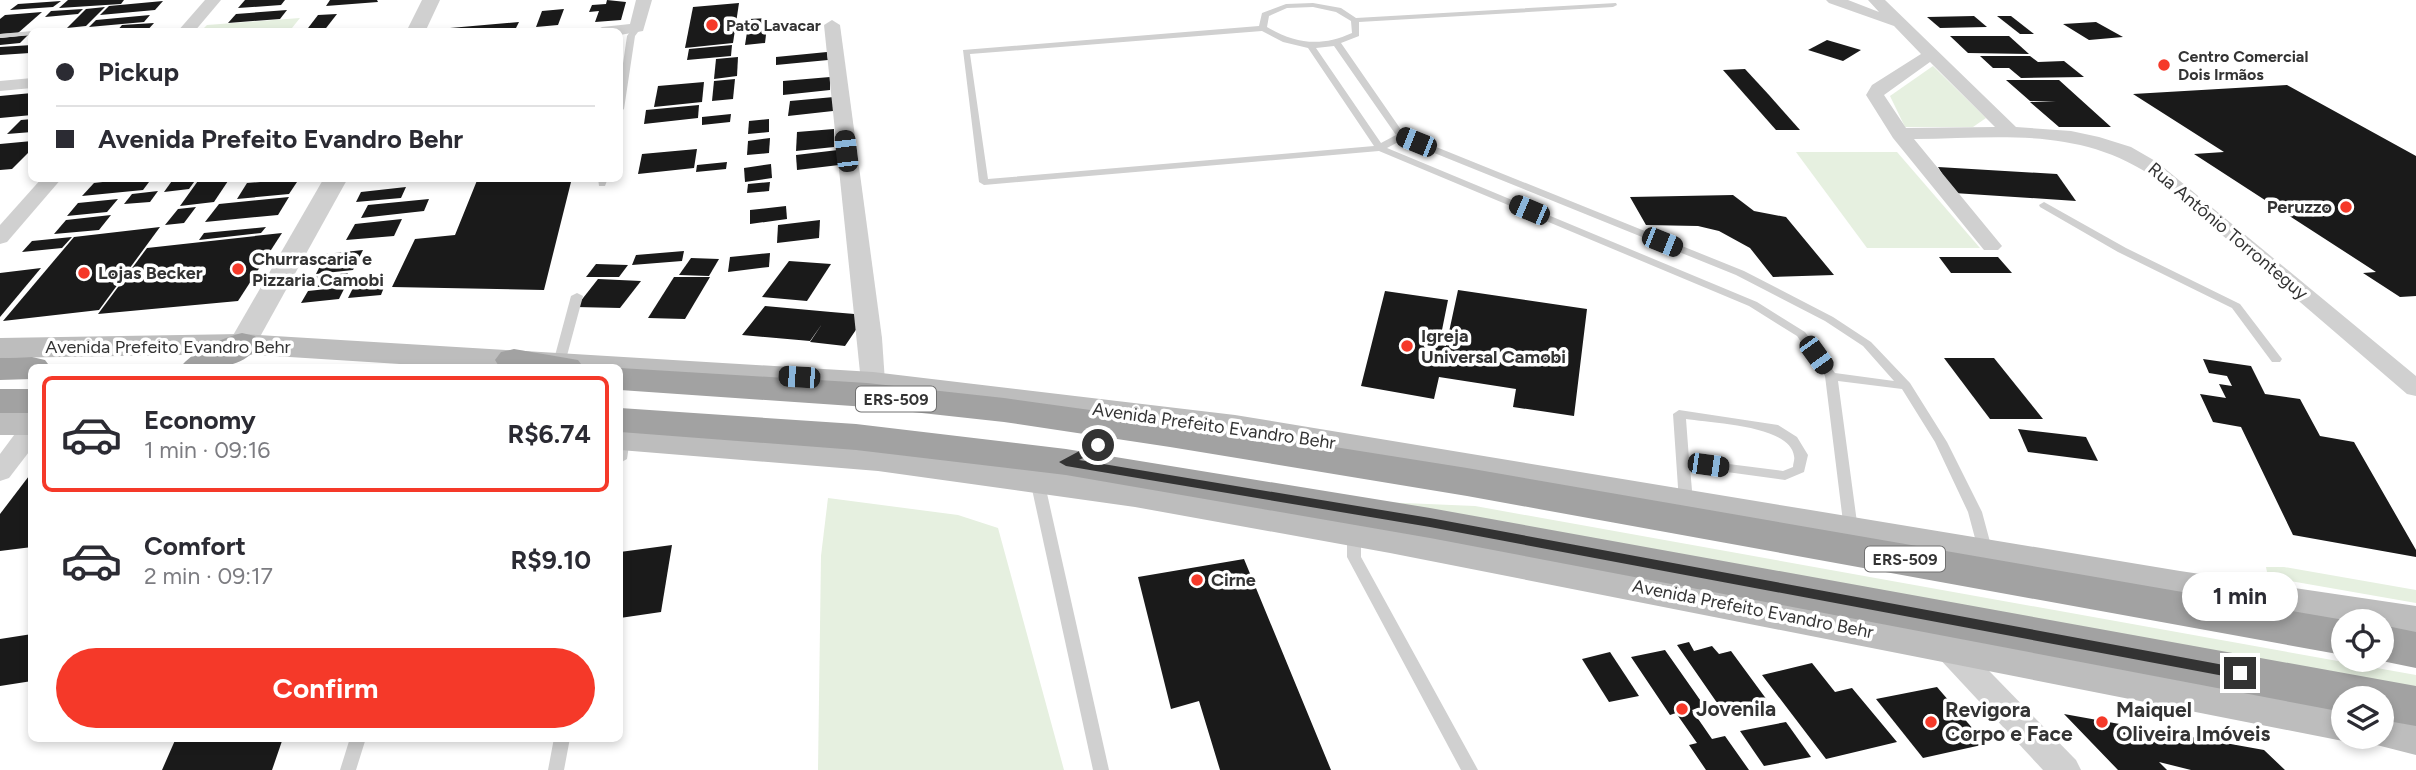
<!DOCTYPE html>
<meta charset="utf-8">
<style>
:root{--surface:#fff;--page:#f7f7f7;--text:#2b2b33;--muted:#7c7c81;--line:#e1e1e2;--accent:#f53929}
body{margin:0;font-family:Figtree,sans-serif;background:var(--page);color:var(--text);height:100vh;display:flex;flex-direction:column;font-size:26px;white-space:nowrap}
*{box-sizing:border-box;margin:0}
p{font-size:23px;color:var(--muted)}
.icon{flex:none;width:38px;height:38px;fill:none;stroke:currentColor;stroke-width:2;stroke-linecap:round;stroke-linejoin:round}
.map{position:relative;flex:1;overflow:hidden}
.details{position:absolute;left:28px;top:364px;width:595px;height:378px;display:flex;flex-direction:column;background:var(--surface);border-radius:10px;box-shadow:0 4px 10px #0003}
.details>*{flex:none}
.guide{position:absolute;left:28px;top:28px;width:595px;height:154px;border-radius:10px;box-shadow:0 4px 10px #0003;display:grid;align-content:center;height:154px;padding:0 28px;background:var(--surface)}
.tools{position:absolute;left:2331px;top:609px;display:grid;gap:14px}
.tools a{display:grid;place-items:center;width:63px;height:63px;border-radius:50%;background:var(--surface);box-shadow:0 4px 10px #0003;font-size:35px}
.end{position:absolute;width:32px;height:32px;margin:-16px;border:9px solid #333;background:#fff;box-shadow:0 0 0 4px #fff}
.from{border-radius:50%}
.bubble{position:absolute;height:49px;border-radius:24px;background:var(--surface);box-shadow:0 4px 10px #0003;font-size:23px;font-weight:700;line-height:49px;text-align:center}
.car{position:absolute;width:21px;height:42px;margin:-21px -10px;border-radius:9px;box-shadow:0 0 5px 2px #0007;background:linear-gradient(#222 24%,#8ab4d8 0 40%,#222 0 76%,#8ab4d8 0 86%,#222 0)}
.guide b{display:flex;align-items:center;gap:24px;height:66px;font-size:26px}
.guide b+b{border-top:2px solid var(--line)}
.guide i{width:18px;height:18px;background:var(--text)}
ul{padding:12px 0 0;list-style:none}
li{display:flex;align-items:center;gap:21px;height:116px;margin:0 14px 10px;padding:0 14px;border:4px solid transparent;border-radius:10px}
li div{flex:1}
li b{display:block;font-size:26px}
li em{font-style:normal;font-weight:700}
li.selected{border-color:var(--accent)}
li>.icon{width:63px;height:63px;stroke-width:1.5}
.button{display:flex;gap:14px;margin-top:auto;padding:14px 28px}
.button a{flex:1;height:80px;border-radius:42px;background:var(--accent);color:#fff;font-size:28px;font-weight:700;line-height:80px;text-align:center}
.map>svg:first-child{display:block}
.green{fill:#e6f0e0}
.building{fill:#1a1a1a}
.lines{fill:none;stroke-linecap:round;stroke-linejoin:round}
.service{fill:#d0d0d0;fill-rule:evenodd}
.minor{fill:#d0d0d0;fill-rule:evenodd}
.tertiary{fill:#d0d0d0;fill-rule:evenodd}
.secondary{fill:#bdbdbd;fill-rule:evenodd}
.trunk{fill:#a2a2a2;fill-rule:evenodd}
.route{fill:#333}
.poi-dot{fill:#f53929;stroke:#fff;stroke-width:2.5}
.labels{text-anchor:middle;stroke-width:7;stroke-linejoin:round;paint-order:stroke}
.far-poi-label{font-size:16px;font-weight:bold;fill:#333;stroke:#fff;text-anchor:start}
.shield{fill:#fff;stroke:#707070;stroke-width:2}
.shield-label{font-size:16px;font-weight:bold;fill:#333}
.poi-label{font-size:18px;font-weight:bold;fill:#333;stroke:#fff;text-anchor:start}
.street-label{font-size:18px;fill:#333;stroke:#fff}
.near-poi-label{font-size:21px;font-weight:bold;fill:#333;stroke:#fff;text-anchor:start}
</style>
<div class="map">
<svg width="2416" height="770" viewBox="0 0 2416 770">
<rect width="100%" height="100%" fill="#fff"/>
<g class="green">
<polygon points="300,18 292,28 201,31 207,25"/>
<polygon points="1933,66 1986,118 1973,127 1905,127 1890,96"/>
<polygon points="1796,152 1897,152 1980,248 1867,248"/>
<polygon points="828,498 958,515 998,528 1064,770 818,770 821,556"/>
<polygon points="1380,502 1475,506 2416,675 2416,692"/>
<polygon points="2266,567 2284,567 2416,590 2416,603 2268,577"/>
</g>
<g class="building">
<polygon points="68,0 124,0 121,4 59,8"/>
<polygon points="245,0 285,0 281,5 238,8"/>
<polygon points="330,0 377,0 378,2 326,6"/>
<polygon points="607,0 626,2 621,20 595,22 599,11 589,12 592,5 606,4"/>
<polygon points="61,1 53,7 10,10 18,4"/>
<polygon points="163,1 155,10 100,15 109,6"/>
<polygon points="739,3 733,43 685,48 693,7"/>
<polygon points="105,7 86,26 67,28 86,9"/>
<polygon points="83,9 78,14 45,17 51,11"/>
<polygon points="564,9 558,25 536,27 542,11"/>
<polygon points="287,10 280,19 228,23 236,14"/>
<polygon points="42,12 18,33 0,34 0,19 5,15"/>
<polygon points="337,14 323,32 305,32 318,15"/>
<polygon points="150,15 144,22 89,27 96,20"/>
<polygon points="1974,16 1987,27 1940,28 1927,17"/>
<polygon points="1997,16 2011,16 2034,34 2020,34"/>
<polygon points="768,18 765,43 745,45 749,19"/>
<polygon points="519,22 514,32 448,32 450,28"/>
<polygon points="2096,22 2123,37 2089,40 2063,24"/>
<polygon points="154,23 146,32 116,32 122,25"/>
<polygon points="28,35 20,43 0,45 0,38"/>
<polygon points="1950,36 2009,36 2029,54 1968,53"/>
<polygon points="1827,40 1861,50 1843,61 1808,50"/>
<polygon points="32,45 30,53 0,55 0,47"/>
<polygon points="732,45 731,56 687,60 689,49"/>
<polygon points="827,52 828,60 776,65 776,57"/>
<polygon points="1980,56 2030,56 2038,62 2064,61 2084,77 2021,78 2009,68 1993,68"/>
<polygon points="738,57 737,76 714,79 716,59"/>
<polygon points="1745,69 1769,95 1800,130 1776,130 1723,70"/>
<polygon points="830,77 830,90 783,95 783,81"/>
<polygon points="735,79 733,99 712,101 714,81"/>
<polygon points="2006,80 2059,80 2111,127 2059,127 2030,102 2056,101 2030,101"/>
<polygon points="704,82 702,102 654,107 658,86"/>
<polygon points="2287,85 2416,156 2416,296 2400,297 2363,273 2376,272 2194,154 2224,152 2133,94"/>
<polygon points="32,93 32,115 0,118 0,96"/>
<polygon points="834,97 833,111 788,116 790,101"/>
<polygon points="699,105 698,118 644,124 646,110"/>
<polygon points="731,114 730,122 702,125 702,117"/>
<polygon points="32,119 32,132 7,134 21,120"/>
<polygon points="769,119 769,132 748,134 749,121"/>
<polygon points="834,129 834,147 796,151 797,132"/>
<polygon points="770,138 769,153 747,155 748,141"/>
<polygon points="32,141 32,149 12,169 0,170 0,144"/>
<polygon points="697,149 694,168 638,174 642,154"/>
<polygon points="838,150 839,165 797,170 796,155"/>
<polygon points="727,162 726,169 696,172 697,165"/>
<polygon points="771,164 772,178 745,182 744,168"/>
<polygon points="1938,167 2057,174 2076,201 1954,193"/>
<polygon points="137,178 152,178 143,190 82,196 94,183"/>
<polygon points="174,178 197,178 189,189 164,192"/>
<polygon points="200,178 230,178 214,202 180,206"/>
<polygon points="478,178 572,178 544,290 392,287 415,239 455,235"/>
<polygon points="299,179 289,194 237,199 247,183"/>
<polygon points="770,182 769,191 747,193 748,184"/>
<polygon points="406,187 401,198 356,202 361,192"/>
<polygon points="158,191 150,202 124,204 132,194"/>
<polygon points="1733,195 1754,211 1786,217 1834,275 1773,277 1750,248 1719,231 1698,226 1646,225 1630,197"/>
<polygon points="289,197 278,215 205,222 219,204"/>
<polygon points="118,199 107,212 67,216 78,203"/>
<polygon points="429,199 424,211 361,218 368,205"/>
<polygon points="786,206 787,219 750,224 750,210"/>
<polygon points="196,207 184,223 165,225 178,209"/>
<polygon points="111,215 99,230 54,234 66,220"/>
<polygon points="402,219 394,236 346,240 355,224"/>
<polygon points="820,220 819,238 777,243 778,225"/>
<polygon points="160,227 99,310 3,321 74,237"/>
<polygon points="266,227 261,233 199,240 204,233"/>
<polygon points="282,233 238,301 98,314 147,248"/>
<polygon points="72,237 62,248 22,252 32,241"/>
<polygon points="363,250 353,270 316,274 326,254"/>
<polygon points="684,251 682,261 632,265 636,255"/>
<polygon points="770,253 769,267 728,272 730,257"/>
<polygon points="1939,257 1998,257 2012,273 1951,273"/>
<polygon points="691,258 719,259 709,276 679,275"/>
<polygon points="789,261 831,264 807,301 762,297"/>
<polygon points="596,264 628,265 619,277 586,277"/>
<polygon points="41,268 0,317 0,273"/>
<polygon points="348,273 343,284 309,288 314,277"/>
<polygon points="674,277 710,277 685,319 648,318"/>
<polygon points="598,279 641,281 620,308 576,307"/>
<polygon points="386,282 381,295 348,298 355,284"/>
<polygon points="345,287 339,299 301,303 308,291"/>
<polygon points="1458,290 1587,309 1574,416 1513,407 1516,389 1439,377 1434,399 1361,386 1385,291 1448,300 1439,345 1446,346"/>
<polygon points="765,306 831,312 866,315 845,346 810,342 822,324 810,341 742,335"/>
<polygon points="1944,358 1994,358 2043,419 1990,419"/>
<polygon points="2203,359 2251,366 2265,394 2300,399 2320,436 2354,442 2416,550 2416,557 2293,535 2241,427 2213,422 2200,394 2226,398 2219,384 2232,386 2227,376 2209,373"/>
<polygon points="2018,429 2086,437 2098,461 2028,452"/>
<polygon points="32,472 32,547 0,551 0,514"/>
<polygon points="672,545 661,612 620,618 620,552"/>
<polygon points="1244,559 1331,770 1220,770 1199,701 1171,709 1138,577"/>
<polygon points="32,634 32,681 0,686 0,639"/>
<polygon points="1689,642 1694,651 1712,646 1719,654 1731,651 1767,700 1722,710 1677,645"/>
<polygon points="1665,650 1705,707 1692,710 1712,739 1725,736 1749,770 1706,770 1689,745 1697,743 1676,713 1670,715 1631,657"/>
<polygon points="1610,652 1639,696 1609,702 1582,659"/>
<polygon points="1812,663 1835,692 1852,688 1897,742 1826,759 1762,675"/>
<polygon points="1937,687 1986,744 1923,758 1876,699"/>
<polygon points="2064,714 2264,750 2285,770 2191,770 2159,762 2167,770 2118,770"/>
<polygon points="1786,722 1811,757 1764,766 1740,731"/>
<polygon points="176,738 283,738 272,770 162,770"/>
</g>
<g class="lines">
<g class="service">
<path d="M 1313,3 L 1341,8 L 1356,18 L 1616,3 L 1617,5 L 1613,7 L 1359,22 L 1359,36 L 1341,43 L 1404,134 L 1744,271 L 1833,317 L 1871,342 L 1910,383 L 1947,442 L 1982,512 L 1993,553 L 1991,557 L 1981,557 L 1979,553 L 1968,512 L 1935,442 L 1902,389 L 1838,381 L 1858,530 L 1856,533 L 1846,533 L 1844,530 L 1825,376 L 1797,336 L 1749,306 L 1379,151 L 984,185 L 979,182 L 963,50 L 1259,26 L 1262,13 L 1286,4 ZM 1313,7 L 1336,12 L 1351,21 L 1352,33 C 1321,47 1296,44 1267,27 L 1269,16 L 1287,8 ZM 1262,31 L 1283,42 L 1308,48 L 1374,146 L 988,179 L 970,54 ZM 1334,46 L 1396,135 L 1381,143 L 1316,48 ZM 1402,140 L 1736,275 L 1825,321 L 1863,346 L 1894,381 L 1835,373 L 1805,332 L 1757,302 L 1387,148 Z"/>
<polygon points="634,26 641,28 635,36 624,109 620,112 620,84 627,36"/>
<polygon points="60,28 63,28 63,32 41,32"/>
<polygon points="32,31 35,32 32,32 32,35 0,38 0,34"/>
<polygon points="598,178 608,178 605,186 599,186"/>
<polygon points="2044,202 2126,248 2240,304 2282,359 2280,362 2272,362 2232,308 2118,252 2040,207 2039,205"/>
<polygon points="577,293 583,296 565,363 559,367 555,366 553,363 571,296"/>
<path d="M 1679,410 L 1778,425 L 1797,437 L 1808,455 L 1804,472 L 1785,480 L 1690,467 L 1693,502 L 1691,505 L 1681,505 L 1679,502 L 1673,414 ZM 1686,419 C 1710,423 1790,425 1794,456 C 1795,460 1793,463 1793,467 L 1783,471 L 1689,459 Z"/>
<polygon points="624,434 630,438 627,459 620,463 620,435"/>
<polygon points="1037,476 1044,480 1109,770 1093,770 1030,480"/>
<polygon points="1354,528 1359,530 1361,533 1361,557 1478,770 1461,770 1347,557 1347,533 1349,530"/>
<polygon points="350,738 366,738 356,770 340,770"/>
<polygon points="554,738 570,738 564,770 548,770"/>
</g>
<g class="minor">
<polygon points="205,0 221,0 194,32 177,32"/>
<polygon points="636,0 652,0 643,31 620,35 620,32 594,32 602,27 630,24"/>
<path d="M 1826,0 L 1848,0 L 1879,12 L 1868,0 L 1885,0 L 2016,127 L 2071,131 L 2099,137 L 2131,147 L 2157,162 L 2416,376 L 2416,396 L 2407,394 L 2158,180 C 2082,126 2003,138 1914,139 L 2002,246 L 1998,250 L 1984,250 L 1893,138 L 1866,95 L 1872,85 L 1921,54 L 1894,26 L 1829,3 ZM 1930,62 L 1995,127 L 1906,128 L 1884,95 Z"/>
<polygon points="832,20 840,25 882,338 885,382 882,387 873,389 864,387 861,382 824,25"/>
<polygon points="32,78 32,88 0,91 0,81"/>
<polygon points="42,178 62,178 7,242 0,244 0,225"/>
<polygon points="32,421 32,448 9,478 0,481 0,454 23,423"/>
<polygon points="1947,635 1958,639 2076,760 2081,770 2043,770 1936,655 1932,647 1936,639"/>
</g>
<g class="tertiary">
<polygon points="422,0 440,0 425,32 406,32"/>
<polygon points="324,178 348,178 256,344 252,350 242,353 232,350 228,344"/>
</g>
<g class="secondary">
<polygon points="242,334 873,372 1235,415 2180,571 2416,606 2416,638 2382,633 2382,621 2343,621 2343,627 2180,601 1235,437 873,392 620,377 620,368 463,368 242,354 0,358 0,338"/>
<rect x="0" y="413" width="32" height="22"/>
<polygon points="620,426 878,447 1135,481 1390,525 2343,703 2343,737 2355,737 2343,741 1390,553 1135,507 878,471 620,450"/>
<polygon points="2382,710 2416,717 2416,755 2365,742 2363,737 2382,737"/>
</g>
<g class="trunk">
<path d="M 242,333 L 255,336 L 260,344 C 242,371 210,368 180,368 C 192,351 222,338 242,333 Z"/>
<polygon points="514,349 578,360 584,368 500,368 495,360 501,352"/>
<polygon points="32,357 45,360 51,368 32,368 32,379 0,380 0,358"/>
<polygon points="620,368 867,383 1004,398 1170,421 1467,468 2350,621 2343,621 2343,655 1467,496 1170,447 1004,422 867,407 620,390"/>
<rect x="0" y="389" width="32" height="24"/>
<polygon points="620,408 856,424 1066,449 1430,508 2416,686 2416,726 2382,720 2382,698 2343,698 2343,712 1430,538 1066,475 856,450 620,432"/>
<polygon points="2382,625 2416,632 2416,668 2377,660 2382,660"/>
</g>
</g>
<polygon class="route" points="1098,441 1104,445 1103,448 1079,460 1430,518 2240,668 2247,673 2240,679 1430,527 1066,466 1059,462"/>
<g class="poi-dot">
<circle cx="712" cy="25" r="7"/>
<circle cx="2164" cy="65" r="7"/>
<circle cx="2346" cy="207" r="7"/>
<circle cx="238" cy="269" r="7"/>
<circle cx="84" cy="273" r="7"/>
<circle cx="1407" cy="346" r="7"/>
<circle cx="1197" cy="580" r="7"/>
<circle cx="1682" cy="709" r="7"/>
<circle cx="1931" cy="722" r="7"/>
<circle cx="2102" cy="722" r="7"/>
</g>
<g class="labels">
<g class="far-poi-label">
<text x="726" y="31">Pato Lavacar</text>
<text x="2178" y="62">Centro Comercial<tspan x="2178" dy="18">Dois Irmãos</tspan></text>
</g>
<g class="shield">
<rect x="856" y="386.5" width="80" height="25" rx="5"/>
<rect x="1865" y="546.5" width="80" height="25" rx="5"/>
</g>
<g class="shield-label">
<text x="896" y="405">ERS-509</text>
<text x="1905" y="565">ERS-509</text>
</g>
<g class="poi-label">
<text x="2332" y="213" text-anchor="end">Peruzzo</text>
<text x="252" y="265">Churrascaria e<tspan x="252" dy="21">Pizzaria Camobi</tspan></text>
<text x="98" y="279">Lojas Becker</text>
<text x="1421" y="342">Igreja<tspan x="1421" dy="21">Universal Camobi</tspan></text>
<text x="1211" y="586">Cirne</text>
</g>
<g class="street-label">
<text transform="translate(2228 231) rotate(40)" y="6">Rua Antônio Torronteguy</text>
<text x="168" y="353">Avenida Prefeito Evandro Behr</text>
<text transform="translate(1214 426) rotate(8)" y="6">Avenida Prefeito Evandro Behr</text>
<text transform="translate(1753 609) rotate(11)" y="6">Avenida Prefeito Evandro Behr</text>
</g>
<g class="near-poi-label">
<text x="1696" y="716">Jovenila</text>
<text x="1945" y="717">Revigora<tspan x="1945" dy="24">Corpo e Face</tspan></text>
<text x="2116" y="717">Maiquel<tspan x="2116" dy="24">Oliveira Imóveis</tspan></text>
</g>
</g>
</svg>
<div class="tools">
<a><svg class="icon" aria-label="locate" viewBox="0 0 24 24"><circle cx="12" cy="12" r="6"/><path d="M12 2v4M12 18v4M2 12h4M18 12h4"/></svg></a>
<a><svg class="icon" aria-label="layers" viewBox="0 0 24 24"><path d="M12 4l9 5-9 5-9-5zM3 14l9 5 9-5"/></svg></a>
</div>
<i class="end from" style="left:1098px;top:445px"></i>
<i class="end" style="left:2240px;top:673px"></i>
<div class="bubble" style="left:2182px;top:572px;width:116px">1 min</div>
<i class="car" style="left:1416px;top:142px;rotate:292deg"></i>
<i class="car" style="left:846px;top:151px;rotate:353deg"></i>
<i class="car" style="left:1529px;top:210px;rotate:293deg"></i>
<i class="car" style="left:1662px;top:242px;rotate:112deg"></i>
<i class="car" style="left:1816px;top:355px;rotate:144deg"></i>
<i class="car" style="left:799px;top:377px;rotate:274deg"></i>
<i class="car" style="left:1708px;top:465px;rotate:98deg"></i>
<div class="guide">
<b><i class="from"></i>Pickup</b>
<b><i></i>Avenida Prefeito Evandro Behr</b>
</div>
<section class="details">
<ul>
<li class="selected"><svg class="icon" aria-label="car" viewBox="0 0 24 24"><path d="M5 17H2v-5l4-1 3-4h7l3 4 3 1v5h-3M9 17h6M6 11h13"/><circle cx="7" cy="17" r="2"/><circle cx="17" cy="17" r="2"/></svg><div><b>Economy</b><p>1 min · 09:16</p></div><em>R$6.74</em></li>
<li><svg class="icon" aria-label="car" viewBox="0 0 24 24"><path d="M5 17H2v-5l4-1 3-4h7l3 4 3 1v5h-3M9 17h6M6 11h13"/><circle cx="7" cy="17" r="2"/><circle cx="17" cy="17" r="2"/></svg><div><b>Comfort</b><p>2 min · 09:17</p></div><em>R$9.10</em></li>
</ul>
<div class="button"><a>Confirm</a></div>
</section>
</div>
